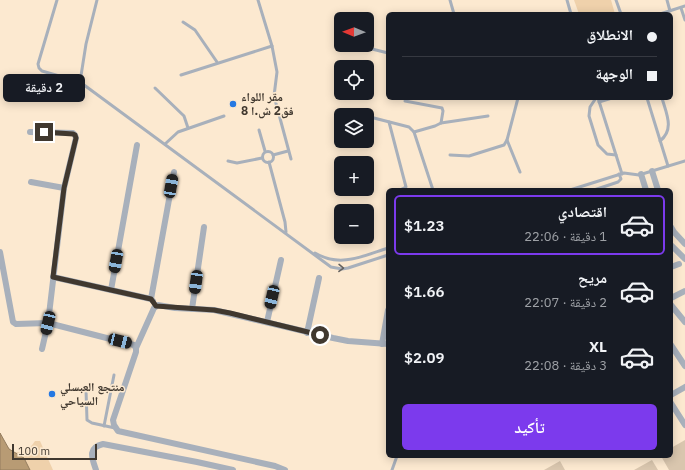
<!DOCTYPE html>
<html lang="ar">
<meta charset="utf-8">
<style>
:root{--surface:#171b24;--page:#20242c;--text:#f1f3f6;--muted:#9ea1a6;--line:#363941;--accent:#7c3aed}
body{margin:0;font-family:"IBM Plex Sans","Noto Naskh Arabic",sans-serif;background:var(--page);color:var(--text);direction:rtl;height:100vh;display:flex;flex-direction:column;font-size:15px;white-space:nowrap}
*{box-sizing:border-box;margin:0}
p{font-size:13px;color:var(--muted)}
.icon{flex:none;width:22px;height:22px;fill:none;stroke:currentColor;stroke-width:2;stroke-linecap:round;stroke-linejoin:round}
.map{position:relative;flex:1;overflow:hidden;direction:ltr}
.side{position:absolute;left:386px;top:188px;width:287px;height:270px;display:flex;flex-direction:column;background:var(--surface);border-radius:6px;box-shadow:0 2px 10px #0003;direction:rtl}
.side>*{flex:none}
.hud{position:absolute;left:386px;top:12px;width:287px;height:88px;border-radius:6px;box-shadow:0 2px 10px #0003;direction:rtl;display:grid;align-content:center;height:88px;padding:0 16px;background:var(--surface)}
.needle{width:26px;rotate:271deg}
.buttons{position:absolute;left:334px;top:12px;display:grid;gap:8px}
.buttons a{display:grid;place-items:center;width:40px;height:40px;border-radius:6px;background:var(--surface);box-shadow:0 2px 10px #0003;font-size:20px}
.scale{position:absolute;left:12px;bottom:10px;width:85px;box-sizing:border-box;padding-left:4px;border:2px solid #40382f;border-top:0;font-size:11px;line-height:14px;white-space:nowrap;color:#40382f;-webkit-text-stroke:3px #fce9d0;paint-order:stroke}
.end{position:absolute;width:18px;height:18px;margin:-9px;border:5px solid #40382f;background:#fff;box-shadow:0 0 0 2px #fff}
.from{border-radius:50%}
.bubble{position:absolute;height:28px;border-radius:6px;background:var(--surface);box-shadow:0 2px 10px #0003;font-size:13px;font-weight:600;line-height:28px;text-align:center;direction:rtl}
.car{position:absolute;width:12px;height:24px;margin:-12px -6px;border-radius:5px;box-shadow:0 0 3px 1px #0007;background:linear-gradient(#222 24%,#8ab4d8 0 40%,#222 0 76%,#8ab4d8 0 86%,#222 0)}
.hud b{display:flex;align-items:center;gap:14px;height:38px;font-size:15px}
.hud b+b{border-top:1px solid var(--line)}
.hud i{width:10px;height:10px;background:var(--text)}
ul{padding:7px 0 0;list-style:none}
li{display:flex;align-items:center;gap:12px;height:60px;margin:0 8px 6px;padding:0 8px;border:2px solid transparent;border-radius:6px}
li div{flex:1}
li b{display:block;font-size:15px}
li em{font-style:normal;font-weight:600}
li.on{border-color:var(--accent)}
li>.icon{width:36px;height:36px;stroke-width:1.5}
.action{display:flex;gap:8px;margin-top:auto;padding:8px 16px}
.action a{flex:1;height:46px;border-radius:6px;background:var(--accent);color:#fff;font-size:16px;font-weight:600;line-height:46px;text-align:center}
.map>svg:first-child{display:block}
.green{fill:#efd1ab}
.water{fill:#b89b74;stroke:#947d5f}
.building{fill:#d9c6ae}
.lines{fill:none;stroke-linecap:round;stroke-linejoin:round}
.service{stroke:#a8b0bb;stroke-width:3}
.minor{stroke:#a8b0bb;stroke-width:6}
.oneway{stroke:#646260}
.route{stroke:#40382f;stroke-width:5}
.poi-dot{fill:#2578e2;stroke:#fce9d0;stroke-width:1.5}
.labels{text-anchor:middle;stroke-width:3;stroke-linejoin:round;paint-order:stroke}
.poi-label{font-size:12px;font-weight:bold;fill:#40382f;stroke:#fce9d0;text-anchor:start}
</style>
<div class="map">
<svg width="685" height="470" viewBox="0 0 685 470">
<rect width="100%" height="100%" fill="#fce9d0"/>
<g class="green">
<polygon points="574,0 611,0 615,14 579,14"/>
<path d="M 0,433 L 6,445 L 13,453 C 23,451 29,451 35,441 L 40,441 L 53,470 L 17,470 Z"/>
</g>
<polygon class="water" points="0,433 9,449 24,458 30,470 0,470"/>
<g class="building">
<polygon points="685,440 685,470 669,470 661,456 671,456 671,448"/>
<polygon points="652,460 658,470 634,470"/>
<polygon points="560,461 565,470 544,470"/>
</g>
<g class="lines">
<g class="service">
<polyline points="57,0 38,64 39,68 42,71 80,82 78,98"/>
<polyline points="97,0 86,44 80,82 331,267 342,269 348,268 388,255"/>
<polyline points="258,0 272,46 277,72 274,96 291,159"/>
<polyline points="450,0 454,14"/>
<polyline points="567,0 571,14"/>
<polyline points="616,0 621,14"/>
<polyline points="667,0 670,11"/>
<polyline points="681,8 685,20"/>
<polyline points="660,14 685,6"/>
<polyline points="183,22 195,30 217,62"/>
<polyline points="356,45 388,53"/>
<polyline points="181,75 272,46"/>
<polyline points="155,88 184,116 188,128"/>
<polyline points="596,98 590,107 589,116 598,145 607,154 616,155"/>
<polyline points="598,98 622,174"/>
<polyline points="647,98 668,166"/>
<polyline points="405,101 442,108 443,111 441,123"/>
<polyline points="599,102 612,98"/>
<polyline points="370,117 409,127 414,132 433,190"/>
<polyline points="389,122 406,187 400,190"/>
<polyline points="259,130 265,151"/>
<polyline points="414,132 435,126 441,123 488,116"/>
<polyline points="507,140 520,172"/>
<path d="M 660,141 C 675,129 666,113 662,98"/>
<polyline points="165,144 178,132 224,116"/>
<circle cx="268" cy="157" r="5.5"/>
<polyline points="273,155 288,151"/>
<polyline points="450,155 469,156 504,145 507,140 518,98"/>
<polyline points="228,161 237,163 262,158"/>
<polyline points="269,162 285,222 286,232"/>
<polyline points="570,190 624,173 639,175 685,161"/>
<polyline points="594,190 618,182 621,179 619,174"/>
<path d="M 315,253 C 340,268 363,256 388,248"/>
<polyline points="86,390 87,420 92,423 115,428"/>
<polyline points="104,426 114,375"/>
<polyline points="392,470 397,456"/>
</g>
<g class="minor">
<polyline points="30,132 73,133 75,135 76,138 64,188 48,323 42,349"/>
<polyline points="652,171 658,190"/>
<polyline points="641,174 646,190"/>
<polyline points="31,182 64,188"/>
<polyline points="671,227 674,232 685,244"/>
<polyline points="671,245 685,259"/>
<polyline points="0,252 13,322 16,324 48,323 134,345 136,348 136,352 113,420 114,425 118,431 275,466 285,470"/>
<polyline points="671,267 679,264"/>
<polyline points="53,277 151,299 153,301"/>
<polyline points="111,290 137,145"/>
<polyline points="671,298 685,291"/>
<polyline points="151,299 174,172"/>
<polyline points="671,305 685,322"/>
<polyline points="192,309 204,227"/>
<polyline points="267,322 281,260"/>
<polyline points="307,333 319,278"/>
<polyline points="382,344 388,310"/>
<polyline points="671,345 685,366"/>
<polyline points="136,348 154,308 158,305 175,308 214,310 333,338 348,341 388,344"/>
<polyline points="671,395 685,387"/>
<polyline points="671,403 685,425"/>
<path d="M 96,470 C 92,458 87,448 103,444 L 197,462 L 233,470"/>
</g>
</g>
<defs><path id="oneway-chevron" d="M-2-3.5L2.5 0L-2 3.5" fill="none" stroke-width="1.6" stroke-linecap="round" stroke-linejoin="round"/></defs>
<use class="oneway" href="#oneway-chevron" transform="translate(341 268) rotate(1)"/>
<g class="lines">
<polyline class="route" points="44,132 73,134 75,135 76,138 64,188 53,277 151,299 156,306 214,310 230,313 320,335"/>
</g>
<g class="poi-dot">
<circle cx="233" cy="104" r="4"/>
<circle cx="52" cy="394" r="4"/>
</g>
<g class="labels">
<g class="poi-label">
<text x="241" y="101">مقر اللواء<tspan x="241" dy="14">8 فق2 ش.ا</tspan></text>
<text x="60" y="391">منتجع العبسلي<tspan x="60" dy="14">السياحي</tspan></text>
</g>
</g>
</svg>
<div class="buttons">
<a><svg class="needle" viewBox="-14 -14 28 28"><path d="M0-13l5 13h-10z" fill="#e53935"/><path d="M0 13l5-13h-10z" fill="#9ea1a6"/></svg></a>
<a><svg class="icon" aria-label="locate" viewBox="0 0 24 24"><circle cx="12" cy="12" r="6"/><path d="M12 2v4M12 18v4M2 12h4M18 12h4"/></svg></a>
<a><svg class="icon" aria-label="layers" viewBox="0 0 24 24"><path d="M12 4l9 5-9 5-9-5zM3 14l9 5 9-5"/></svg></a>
<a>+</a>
<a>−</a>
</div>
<div class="scale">100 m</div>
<i class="end from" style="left:320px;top:335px"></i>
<i class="end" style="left:44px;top:132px"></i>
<div class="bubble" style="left:3px;top:74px;width:82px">2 دقيقة</div>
<i class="car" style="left:171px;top:186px;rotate:10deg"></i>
<i class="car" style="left:116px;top:261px;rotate:190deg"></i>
<i class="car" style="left:196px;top:282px;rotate:188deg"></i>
<i class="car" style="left:272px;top:297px;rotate:193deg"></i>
<i class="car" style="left:48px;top:323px;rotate:193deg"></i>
<i class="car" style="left:120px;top:341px;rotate:104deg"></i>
<div class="hud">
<b><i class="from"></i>الانطلاق</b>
<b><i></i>الوجهة</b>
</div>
<section class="side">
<ul>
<li class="on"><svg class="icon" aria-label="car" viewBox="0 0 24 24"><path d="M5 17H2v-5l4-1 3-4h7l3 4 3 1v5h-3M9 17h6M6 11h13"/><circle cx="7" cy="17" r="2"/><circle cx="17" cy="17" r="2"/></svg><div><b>اقتصادي</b><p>1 دقيقة · 22:06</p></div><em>$1.23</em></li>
<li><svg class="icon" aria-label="car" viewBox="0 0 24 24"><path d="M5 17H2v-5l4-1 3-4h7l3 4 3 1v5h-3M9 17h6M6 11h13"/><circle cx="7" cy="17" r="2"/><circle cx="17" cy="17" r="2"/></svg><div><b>مريح</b><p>2 دقيقة · 22:07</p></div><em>$1.66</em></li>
<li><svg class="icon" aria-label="car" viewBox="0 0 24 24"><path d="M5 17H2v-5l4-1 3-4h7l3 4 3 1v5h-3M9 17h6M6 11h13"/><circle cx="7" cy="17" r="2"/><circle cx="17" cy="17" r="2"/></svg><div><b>XL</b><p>3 دقيقة · 22:08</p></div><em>$2.09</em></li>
</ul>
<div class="action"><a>تأكيد</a></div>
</section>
</div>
